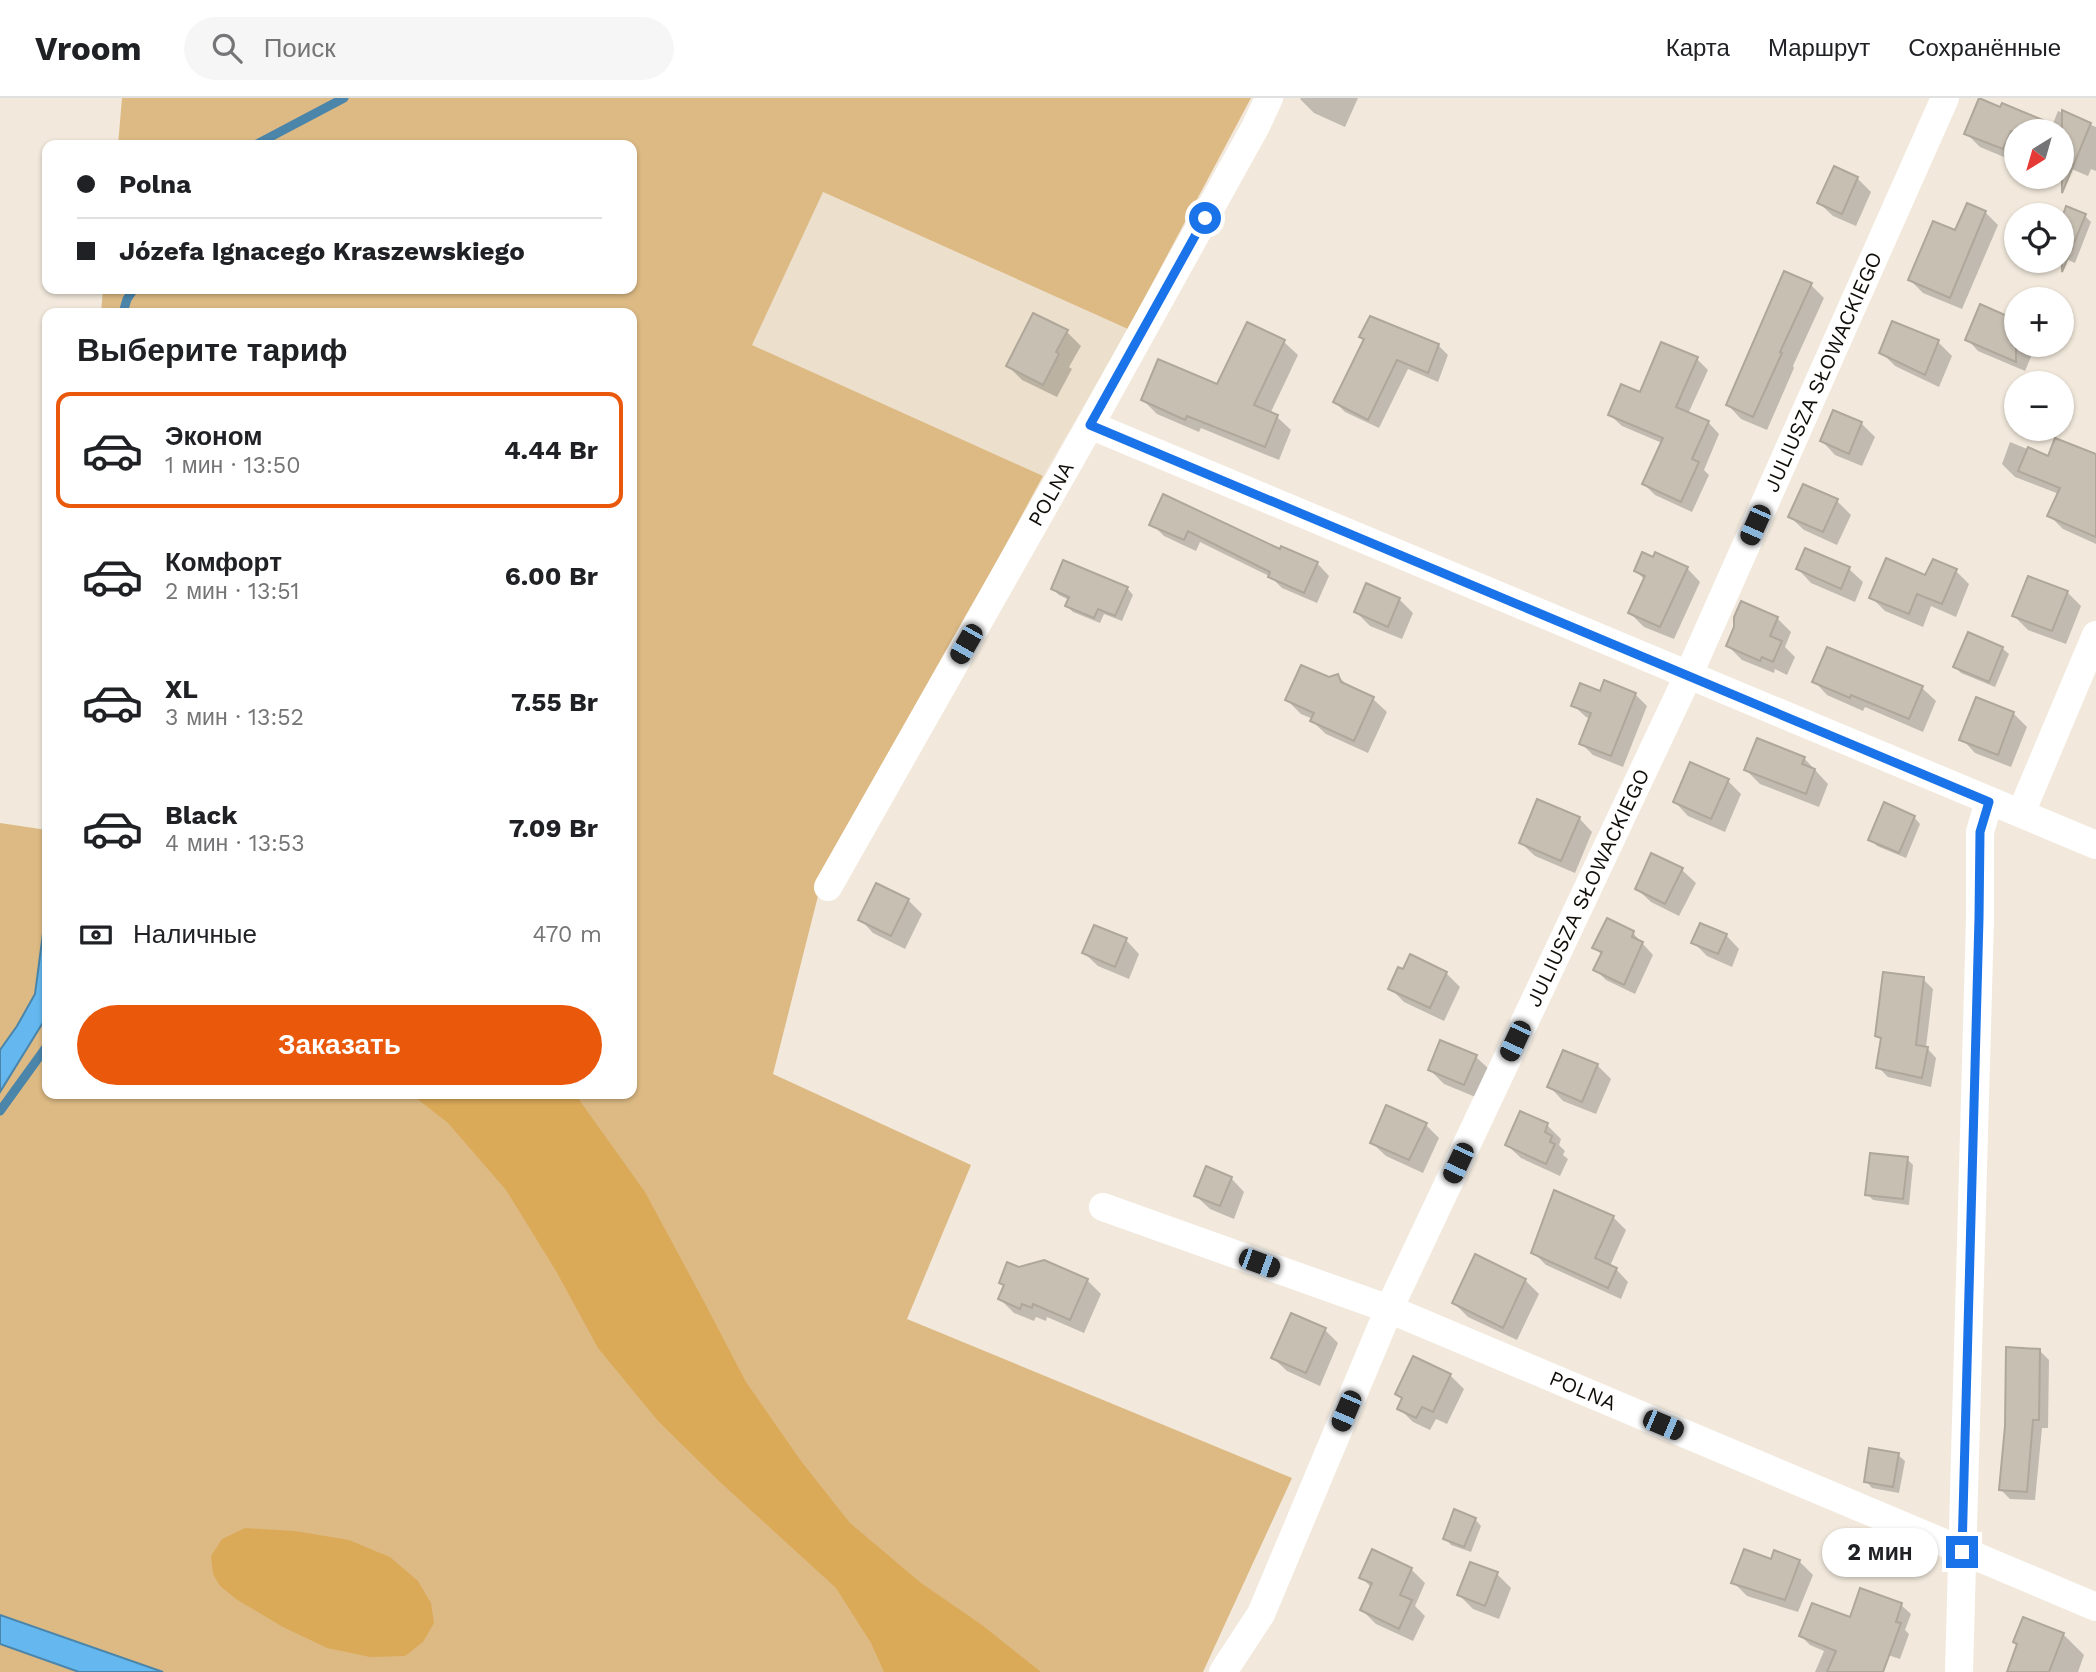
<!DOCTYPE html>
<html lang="ru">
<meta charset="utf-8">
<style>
:root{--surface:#fff;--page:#f6f6f6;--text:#202124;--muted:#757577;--line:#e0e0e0;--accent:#ea580c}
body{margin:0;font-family:"Work Sans",sans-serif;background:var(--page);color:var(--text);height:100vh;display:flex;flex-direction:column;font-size:26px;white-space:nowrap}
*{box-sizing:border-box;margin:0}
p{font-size:23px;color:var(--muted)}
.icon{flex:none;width:38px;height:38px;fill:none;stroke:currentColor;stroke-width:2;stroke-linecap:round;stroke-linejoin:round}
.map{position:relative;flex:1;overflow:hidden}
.panel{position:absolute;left:42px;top:210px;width:595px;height:791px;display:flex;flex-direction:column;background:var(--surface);border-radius:14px;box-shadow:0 2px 5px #0004}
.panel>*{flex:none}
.top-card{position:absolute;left:42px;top:42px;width:595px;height:154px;border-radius:14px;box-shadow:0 2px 5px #0004;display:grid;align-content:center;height:154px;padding:0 35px;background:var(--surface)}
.needle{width:46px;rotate:217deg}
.buttons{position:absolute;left:2004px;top:21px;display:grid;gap:14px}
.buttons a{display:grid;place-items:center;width:70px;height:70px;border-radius:50%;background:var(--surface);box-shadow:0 2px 5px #0004;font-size:35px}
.end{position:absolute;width:32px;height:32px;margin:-16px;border:9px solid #1a73e8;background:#fff;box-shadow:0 0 0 4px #fff}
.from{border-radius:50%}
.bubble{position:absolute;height:49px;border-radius:24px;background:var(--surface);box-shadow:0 2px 5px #0004;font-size:23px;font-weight:700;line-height:49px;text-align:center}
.car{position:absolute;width:21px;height:42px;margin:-21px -10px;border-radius:9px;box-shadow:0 0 5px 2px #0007;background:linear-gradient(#222 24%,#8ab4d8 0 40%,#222 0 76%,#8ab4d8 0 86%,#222 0)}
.top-card b{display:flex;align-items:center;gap:24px;height:66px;font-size:26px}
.top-card b+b{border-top:2px solid var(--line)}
.top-card i{width:18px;height:18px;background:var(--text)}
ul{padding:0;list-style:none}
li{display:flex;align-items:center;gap:21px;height:116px;margin:0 14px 10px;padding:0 21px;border:4px solid transparent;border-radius:14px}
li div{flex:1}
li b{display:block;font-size:26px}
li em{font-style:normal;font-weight:700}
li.current{border-color:var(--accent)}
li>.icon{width:63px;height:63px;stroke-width:1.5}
h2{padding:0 35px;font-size:32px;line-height:84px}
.pay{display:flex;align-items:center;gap:18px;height:77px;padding:0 35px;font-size:26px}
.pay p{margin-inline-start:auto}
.primary-button{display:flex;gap:14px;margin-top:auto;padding:14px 35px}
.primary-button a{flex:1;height:80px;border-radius:42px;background:var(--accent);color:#fff;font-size:28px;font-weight:700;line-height:80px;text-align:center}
header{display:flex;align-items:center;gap:42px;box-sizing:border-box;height:98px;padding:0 35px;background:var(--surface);border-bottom:2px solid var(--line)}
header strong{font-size:33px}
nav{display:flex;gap:38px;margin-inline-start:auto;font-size:24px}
.search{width:490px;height:63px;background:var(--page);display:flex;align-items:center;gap:18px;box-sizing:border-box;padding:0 24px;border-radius:38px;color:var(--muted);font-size:26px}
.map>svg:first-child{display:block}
.built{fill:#ecdfcb}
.green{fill:#ddba84}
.forest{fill:#dbaa59}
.water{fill:#64b8ef;stroke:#4b85aa;stroke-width:2}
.shadow{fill:#0003}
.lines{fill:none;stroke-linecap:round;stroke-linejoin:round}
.stream{stroke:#4b85aa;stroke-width:9}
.building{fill:#c7bfb2;stroke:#afa79a;stroke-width:2}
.minor{stroke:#fff;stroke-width:28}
.route{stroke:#1a73e8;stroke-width:9}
.labels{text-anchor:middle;stroke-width:5;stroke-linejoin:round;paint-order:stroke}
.street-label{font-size:21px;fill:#110e09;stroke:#fef7ec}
</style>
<header>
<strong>Vroom</strong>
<div class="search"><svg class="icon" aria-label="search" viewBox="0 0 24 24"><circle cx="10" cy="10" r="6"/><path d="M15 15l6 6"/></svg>Поиск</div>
<nav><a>Карта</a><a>Маршрут</a><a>Сохранённые</a></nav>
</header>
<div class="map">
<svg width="2096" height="1574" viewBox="0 0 2096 1574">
<rect width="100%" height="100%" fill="#f2e9dc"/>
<polygon class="built" points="822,94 1128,231 1043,378 751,248"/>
<polygon class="green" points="122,0 1251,0 1128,231 823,94 752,247 1043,378 820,790 773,976 971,1067 907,1221 1292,1380 1203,1574 0,1574 0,725 47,732 47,996 632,996 632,215 101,215 103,191 632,191 632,47 118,47"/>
<g class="forest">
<polygon points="411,996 575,996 645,1094 700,1196 746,1284 801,1363 850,1425 921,1485 982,1527 1041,1574 884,1574 871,1545 836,1490 720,1384 658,1323 598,1250 556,1173 506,1092 448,1025"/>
<polygon points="245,1430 295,1433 349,1442 390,1459 418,1483 431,1505 434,1525 423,1544 405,1558 370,1559 327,1550 283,1529 236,1501 220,1488 213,1476 211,1458 222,1441"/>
</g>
<g class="water">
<polygon points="47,805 47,918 0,994 0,952 17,928 35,896"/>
<polygon points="0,1517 163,1574 79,1574 0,1546"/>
</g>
<g class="shadow">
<polygon points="1301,0 1358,0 1345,29 1314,15 1300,1"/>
<polygon points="2058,13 2096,29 2096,73 2091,71 2088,78 2062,67 2062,33 2016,33 2016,64 1980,49 1966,35 2052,28"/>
<polygon points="1857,80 1871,94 1856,128 1833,118 1819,105"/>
<polygon points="2067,111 2085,118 2091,124 2075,165 2062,159 2062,125"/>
<polygon points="1985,114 1998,127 1962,211 1923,195 1910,182 1956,135"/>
<polygon points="1811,187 1824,200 1793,268 1794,270 1767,332 1741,321 1728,307"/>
<polygon points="2016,224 2016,247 2036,247 2025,273 1978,253 1967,241"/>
<polygon points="1893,225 1938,244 1952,258 1939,289 1895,268 1881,254"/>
<polygon points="1248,226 1284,244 1298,257 1270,316 1277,319 1291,332 1279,362 1201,330 1199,334 1157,316 1143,302 1218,289"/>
<polygon points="1067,234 1081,248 1069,269 1072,271 1057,299 1022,282 1008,268"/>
<polygon points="1361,238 1438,247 1448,257 1438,284 1408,271 1379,330 1345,314 1335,304 1365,242"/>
<polygon points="1697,261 1708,272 1688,316 1708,324 1719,336 1704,372 1709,377 1692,414 1655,397 1644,386 1662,345 1622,328 1610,317"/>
<polygon points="1861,325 1875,339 1862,368 1835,357 1822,343"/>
<polygon points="2010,344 2049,360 2096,358 2096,446 2063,431 2049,417 2059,396 2015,379 2002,366"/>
<polygon points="1164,398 1281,453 1317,465 1329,478 1317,505 1282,490 1271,479 1200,444 1196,453 1164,438 1152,426"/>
<polygon points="1837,403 1851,417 1837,447 1804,432 1790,419"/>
<polygon points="1687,470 1700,484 1674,541 1644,529 1630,515 1645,482 1636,473"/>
<polygon points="1798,471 1849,471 1863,484 1855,504 1811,485"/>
<polygon points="1956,473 1969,486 1956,519 1931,508 1923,529 1885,513 1871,499 1926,479"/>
<polygon points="1127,490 1133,497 1122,523 1104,516 1100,525 1073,514 1067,508 1069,502 1059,497 1053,491"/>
<polygon points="2067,494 2081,508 2066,546 2028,532 2014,518"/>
<polygon points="1399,501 1413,515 1402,541 1370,528 1356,514"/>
<polygon points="1777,520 1791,534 1785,549 1795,559 1787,577 1775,571 1774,575 1742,562 1728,548"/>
<polygon points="2002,550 2009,556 1995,589 1961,575 1955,569"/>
<polygon points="1338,578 1351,591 1373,601 1387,614 1368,655 1326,636 1312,623 1313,621 1301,616 1287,602"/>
<polygon points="1814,583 1922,590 1936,603 1923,634 1865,609 1863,613 1827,597"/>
<polygon points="1601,595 1635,596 1647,608 1623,669 1593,657 1581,645 1591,621 1586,619 1573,607"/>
<polygon points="2013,615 2027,629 2011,669 1975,655 1962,641"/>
<polygon points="1804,660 1828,686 1819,709 1760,686 1746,672"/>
<polygon points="1728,683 1741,696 1725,734 1688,718 1675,704"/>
<polygon points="1914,719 1920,726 1906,760 1877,748 1870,741"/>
<polygon points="1579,720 1592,734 1575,775 1535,758 1521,745"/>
<polygon points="1682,772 1696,785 1679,818 1651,804 1637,791"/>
<polygon points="908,802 922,816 905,851 873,835 860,821"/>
<polygon points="1633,835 1653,857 1635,896 1606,882 1595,871 1602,857 1594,849"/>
<polygon points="1726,837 1739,851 1732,869 1707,858 1693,844"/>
<polygon points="1126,842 1139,856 1129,881 1098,868 1084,855"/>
<polygon points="1404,874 1446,875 1460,889 1444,923 1404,904 1390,890"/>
<polygon points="1923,881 1933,891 1926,949 1936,960 1931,989 1888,979 1878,969 1883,942 1877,937"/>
<polygon points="1476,959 1490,972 1478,1000 1444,986 1430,972"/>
<polygon points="1597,967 1611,981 1596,1016 1563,1003 1550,989"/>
<polygon points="1426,1027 1439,1040 1423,1075 1386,1058 1372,1045"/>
<polygon points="1547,1027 1561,1041 1559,1047 1565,1053 1563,1057 1568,1061 1560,1078 1521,1060 1507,1047"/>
<polygon points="1907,1061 1913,1067 1909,1107 1873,1102 1867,1096"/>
<polygon points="1231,1080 1244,1094 1234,1121 1210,1111 1196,1098"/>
<polygon points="1613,1119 1626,1132 1610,1168 1616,1171 1628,1184 1621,1201 1546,1167 1533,1154"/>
<polygon points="1019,1171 1087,1182 1101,1196 1084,1235 1047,1219 1046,1223 1036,1219 1034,1223 1014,1215 1000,1201 1005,1189 1001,1184"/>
<polygon points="1525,1182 1539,1196 1517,1242 1468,1219 1454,1205"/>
<polygon points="1325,1232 1338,1245 1320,1288 1287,1273 1273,1260"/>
<polygon points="2040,1253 2049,1262 2048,1330 2042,1330 2035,1402 2010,1401 2001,1392"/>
<polygon points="1450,1277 1464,1291 1447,1326 1436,1321 1430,1332 1413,1324 1399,1310 1403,1302 1397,1296"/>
<polygon points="1898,1357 1905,1363 1899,1395 1872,1390 1866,1383"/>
<polygon points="1475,1421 1481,1428 1471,1454 1451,1447 1445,1440"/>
<polygon points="1772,1463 1799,1463 1813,1477 1798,1514 1747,1498 1733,1484"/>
<polygon points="1471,1466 1497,1476 1511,1490 1499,1521 1473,1511 1459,1497"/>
<polygon points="1411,1471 1425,1485 1415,1508 1425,1518 1413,1543 1376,1526 1362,1512 1372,1490 1361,1479"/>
<polygon points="1901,1507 1911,1516 1905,1532 1909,1536 1900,1561 1885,1556 1878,1574 1815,1574 1824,1553 1810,1547 1801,1538"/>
<polygon points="2063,1536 2084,1557 2078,1574 2010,1574"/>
</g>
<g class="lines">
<g class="stream">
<polyline points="255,47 344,0"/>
<polyline points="123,215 127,201 134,191"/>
<polyline points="0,1013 47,948"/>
</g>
</g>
<g class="building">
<polygon points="1979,0 2000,9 2002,5 2062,30 2062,12 2091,25 2062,95 2062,33 2011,33 2003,51 1964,36"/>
<polygon points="1834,68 1858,79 1842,116 1817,105"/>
<polygon points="1967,105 1986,113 1950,200 1908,182 1933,123 1955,132"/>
<polygon points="2066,108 2086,116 2062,174 2062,120"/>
<polygon points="1784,173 1812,185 1780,254 1782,255 1753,319 1726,307"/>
<polygon points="1980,206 2016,222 2016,264 1965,242"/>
<polygon points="1033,215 1068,232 1056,254 1059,256 1043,287 1006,268"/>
<polygon points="1370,218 1439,246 1428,275 1397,262 1368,322 1333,304 1364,241 1359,239"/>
<polygon points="1892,223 1939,242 1925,277 1879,255"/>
<polygon points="1247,224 1285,242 1254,307 1278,317 1265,349 1187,318 1185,322 1141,302 1158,261 1217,286"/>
<polygon points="1661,244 1698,259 1676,309 1709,323 1692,361 1699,364 1681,404 1642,386 1663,340 1608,317 1621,286 1640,294"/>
<polygon points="1833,312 1862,324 1849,356 1820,343"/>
<polygon points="2055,340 2096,356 2096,439 2047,418 2060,390 2018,373 2028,349 2048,358"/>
<polygon points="1803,386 1838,401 1823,434 1788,419"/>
<polygon points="1163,396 1280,451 1281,448 1318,464 1304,495 1268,479 1270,474 1188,433 1184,442 1149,427"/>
<polygon points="1805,450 1850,469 1841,491 1796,471"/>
<polygon points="1642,454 1653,459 1655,454 1688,469 1660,529 1628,515 1645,478 1634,473"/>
<polygon points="1886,460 1925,477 1933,461 1957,471 1942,506 1917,496 1909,516 1869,500"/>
<polygon points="1063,462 1128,489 1115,518 1098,511 1094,520 1065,508 1069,499 1051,491"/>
<polygon points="2028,478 2068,493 2052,533 2012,518"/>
<polygon points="1366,485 1400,500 1388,529 1354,514"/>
<polygon points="1741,503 1778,519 1770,538 1782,543 1773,564 1762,559 1760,563 1726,548 1734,529 1734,519"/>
<polygon points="1968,534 2003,549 1989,584 1953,569"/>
<polygon points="1827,549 1923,588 1909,621 1851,597 1850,600 1812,584"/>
<polygon points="1301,567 1329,579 1338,576 1341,584 1374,599 1354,643 1310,623 1314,615 1285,602"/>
<polygon points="1604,582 1636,595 1611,658 1579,646 1591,615 1571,608 1580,585 1600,593"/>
<polygon points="1976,599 2014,614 1998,657 1959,642"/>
<polygon points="1757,640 1805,659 1802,666 1815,671 1806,696 1744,672"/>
<polygon points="1690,664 1729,681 1711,721 1673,704"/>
<polygon points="1537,701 1580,719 1561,763 1519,745"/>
<polygon points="1884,704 1915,718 1899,755 1868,742"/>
<polygon points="1651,755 1683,770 1665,806 1635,791"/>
<polygon points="876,785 909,801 891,838 858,822"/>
<polygon points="1607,820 1634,833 1632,839 1643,844 1624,887 1593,872 1602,854 1592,850"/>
<polygon points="1700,825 1727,836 1718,856 1691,845"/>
<polygon points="1094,827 1127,840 1115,869 1082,855"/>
<polygon points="1410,856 1447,874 1430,910 1388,891 1398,869 1403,871"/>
<polygon points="1883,874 1924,879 1916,947 1928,949 1922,980 1876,970 1881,940 1875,938"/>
<polygon points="1440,942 1477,957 1464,987 1428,972"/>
<polygon points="1563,952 1598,966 1582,1004 1547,989"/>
<polygon points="1386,1007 1427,1025 1409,1062 1370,1045"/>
<polygon points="1520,1013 1548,1025 1545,1034 1552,1038 1550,1044 1555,1046 1546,1066 1505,1047"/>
<polygon points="1870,1055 1908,1059 1903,1101 1865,1097"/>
<polygon points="1206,1068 1232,1079 1220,1108 1194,1098"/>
<polygon points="1554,1092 1614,1118 1595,1160 1617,1170 1608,1190 1531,1155"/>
<polygon points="1475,1156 1526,1181 1503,1230 1452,1205"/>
<polygon points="1044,1162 1088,1181 1070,1222 1033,1206 1032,1210 1022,1206 1020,1211 998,1201 1004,1187 999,1185 1007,1164 1019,1169"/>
<polygon points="1291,1215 1326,1230 1306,1275 1271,1260"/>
<polygon points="2006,1249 2040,1251 2039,1322 2033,1322 2027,1394 1999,1392 2005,1328"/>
<polygon points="1413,1258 1451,1276 1433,1314 1422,1309 1416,1320 1397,1311 1402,1300 1395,1296"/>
<polygon points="1869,1350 1899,1355 1893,1389 1864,1384"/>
<polygon points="1454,1411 1476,1420 1464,1449 1443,1441"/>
<polygon points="1372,1451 1412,1470 1400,1497 1412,1502 1399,1531 1360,1512 1372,1485 1359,1480"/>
<polygon points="1744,1451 1771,1461 1774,1452 1800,1462 1785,1502 1731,1485"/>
<polygon points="1470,1464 1498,1474 1485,1508 1457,1497"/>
<polygon points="1860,1490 1902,1505 1896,1524 1901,1525 1883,1574 1827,1574 1836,1553 1799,1538 1812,1505 1850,1519"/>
<polygon points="2023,1519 2064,1535 2049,1574 2007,1574 2017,1546 2013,1544"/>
</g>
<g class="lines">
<g class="minor">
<polyline points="1090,327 2096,747"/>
<polyline points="2021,715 2096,537"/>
<path id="s1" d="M 828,789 L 1090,327 L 1256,28 L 1269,0"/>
<path id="s2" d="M 1103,1109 L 1389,1211 L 2096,1509"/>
<path id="s3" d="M 1223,1574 L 1261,1516 L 1389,1211 L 1688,578 L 1945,0"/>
<polyline points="1959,1574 1980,820 1980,734 1989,703"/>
</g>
</g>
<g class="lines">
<polyline class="route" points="1205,120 1090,327 1989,704 1980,734 1979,820 1962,1454"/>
</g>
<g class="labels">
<g class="street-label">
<text dy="7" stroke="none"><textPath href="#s3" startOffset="1433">JULIUSZA SŁOWACKIEGO</textPath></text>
<text dy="7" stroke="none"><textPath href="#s1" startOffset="452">POLNA</textPath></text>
<text dy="7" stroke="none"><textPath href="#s3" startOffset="866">JULIUSZA SŁOWACKIEGO</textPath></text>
<text dy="7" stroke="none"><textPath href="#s2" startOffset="514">POLNA</textPath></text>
</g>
</g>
</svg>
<div class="buttons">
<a><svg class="needle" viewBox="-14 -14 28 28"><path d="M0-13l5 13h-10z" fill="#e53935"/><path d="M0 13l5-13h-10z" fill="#757577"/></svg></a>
<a><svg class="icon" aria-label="locate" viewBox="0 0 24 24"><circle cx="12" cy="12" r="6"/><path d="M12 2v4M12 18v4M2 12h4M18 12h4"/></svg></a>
<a>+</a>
<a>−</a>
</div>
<i class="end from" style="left:1205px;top:120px"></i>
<i class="end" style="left:1962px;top:1454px"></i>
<div class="bubble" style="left:1822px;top:1430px;width:116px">2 мин</div>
<i class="car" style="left:1755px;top:427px;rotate:204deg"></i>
<i class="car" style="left:966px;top:546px;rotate:210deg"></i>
<i class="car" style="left:1515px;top:943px;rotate:205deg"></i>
<i class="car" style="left:1458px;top:1065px;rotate:205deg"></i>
<i class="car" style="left:1259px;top:1165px;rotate:110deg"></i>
<i class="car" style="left:1346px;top:1313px;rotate:203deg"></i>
<i class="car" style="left:1663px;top:1327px;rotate:113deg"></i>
<div class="top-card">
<b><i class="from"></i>Polna</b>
<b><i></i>Józefa Ignacego Kraszewskiego</b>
</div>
<section class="panel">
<h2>Выберите тариф</h2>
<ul>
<li class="current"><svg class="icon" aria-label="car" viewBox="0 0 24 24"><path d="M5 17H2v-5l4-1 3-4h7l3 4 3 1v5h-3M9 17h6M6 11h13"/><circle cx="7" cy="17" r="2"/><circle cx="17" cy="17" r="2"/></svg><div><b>Эконом</b><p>1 мин · 13:50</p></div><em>4.44 Br</em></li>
<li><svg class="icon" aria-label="car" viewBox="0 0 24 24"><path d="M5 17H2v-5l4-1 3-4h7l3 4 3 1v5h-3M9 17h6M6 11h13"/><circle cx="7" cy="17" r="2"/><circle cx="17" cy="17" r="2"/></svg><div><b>Комфорт</b><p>2 мин · 13:51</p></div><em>6.00 Br</em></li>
<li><svg class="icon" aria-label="car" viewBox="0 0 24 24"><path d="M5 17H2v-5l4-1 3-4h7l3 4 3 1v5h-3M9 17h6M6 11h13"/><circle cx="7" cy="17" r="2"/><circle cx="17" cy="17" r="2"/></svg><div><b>XL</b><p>3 мин · 13:52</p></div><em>7.55 Br</em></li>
<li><svg class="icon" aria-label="car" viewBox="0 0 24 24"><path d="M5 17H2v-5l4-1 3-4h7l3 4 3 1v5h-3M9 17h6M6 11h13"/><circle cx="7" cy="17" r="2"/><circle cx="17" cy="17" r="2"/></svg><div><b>Black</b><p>4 мин · 13:53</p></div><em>7.09 Br</em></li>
</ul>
<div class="pay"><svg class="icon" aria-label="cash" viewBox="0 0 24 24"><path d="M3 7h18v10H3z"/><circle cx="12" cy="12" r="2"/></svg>Наличные<p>470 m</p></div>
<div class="primary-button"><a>Заказать</a></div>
</section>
</div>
